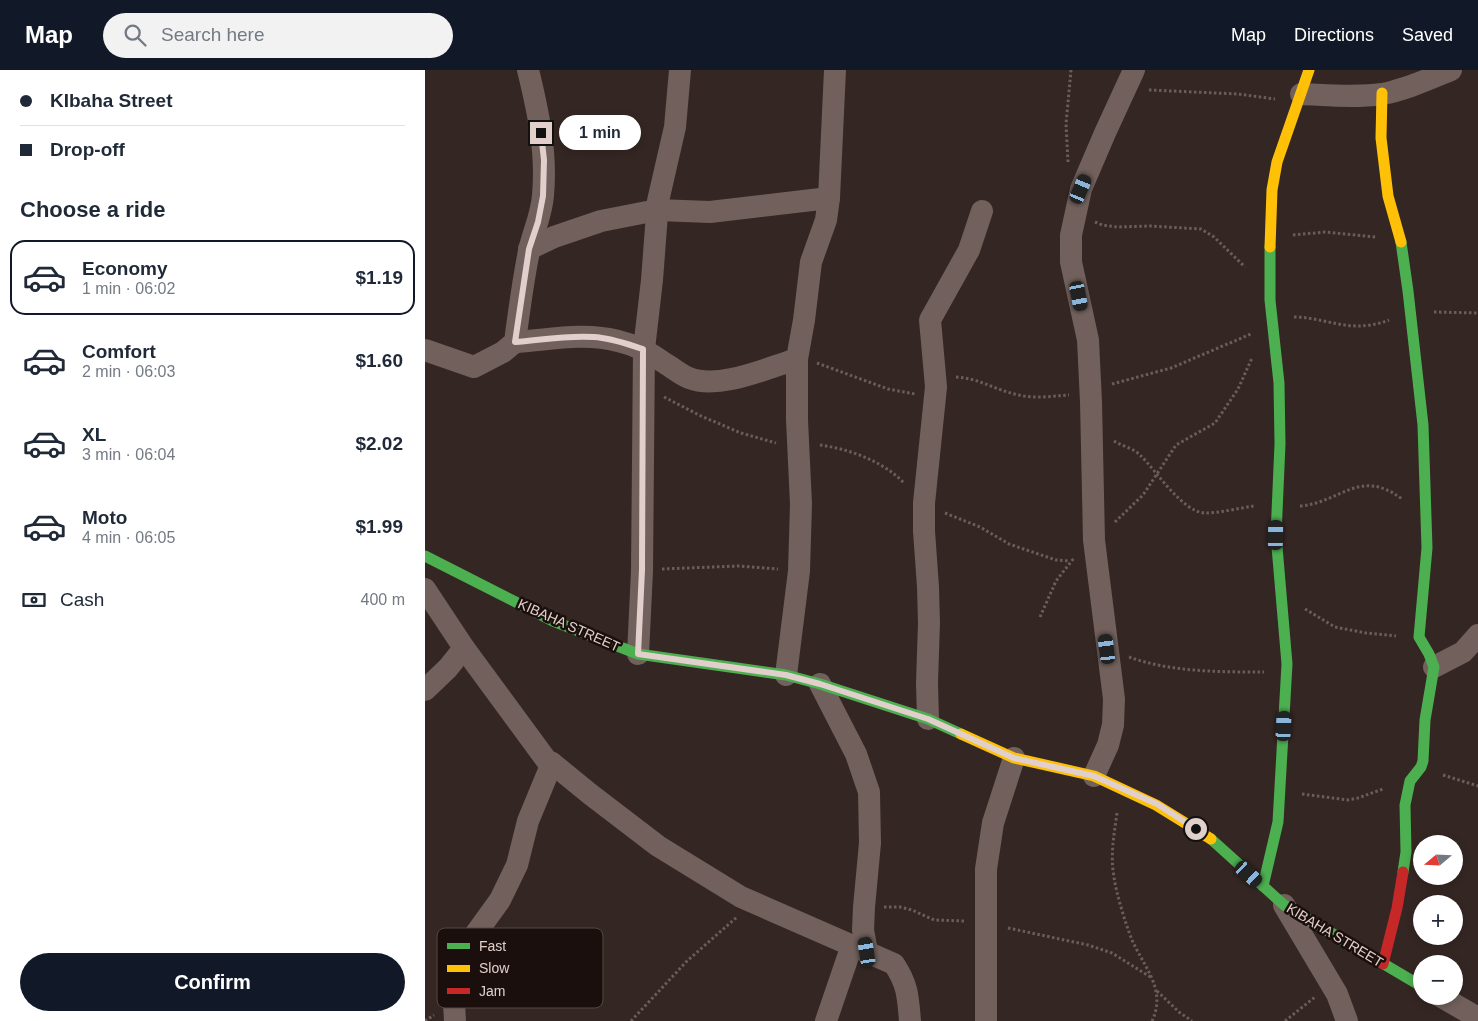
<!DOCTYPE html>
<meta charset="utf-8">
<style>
:root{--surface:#fff;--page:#f2f2f3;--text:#1f2937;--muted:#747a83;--line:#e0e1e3;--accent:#111827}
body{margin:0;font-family:Helvetica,sans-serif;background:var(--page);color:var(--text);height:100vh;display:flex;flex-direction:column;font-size:19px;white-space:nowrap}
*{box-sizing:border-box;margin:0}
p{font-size:16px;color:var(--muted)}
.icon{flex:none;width:28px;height:28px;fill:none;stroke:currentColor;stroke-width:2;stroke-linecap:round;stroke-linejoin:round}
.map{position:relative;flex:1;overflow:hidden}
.panel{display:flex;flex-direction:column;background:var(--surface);width:425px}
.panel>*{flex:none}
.guide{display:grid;align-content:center;height:110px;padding:0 20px;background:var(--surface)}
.needle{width:32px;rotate:251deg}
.tools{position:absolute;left:988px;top:765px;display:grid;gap:10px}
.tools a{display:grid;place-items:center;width:50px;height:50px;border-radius:50%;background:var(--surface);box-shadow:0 2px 8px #0003;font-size:25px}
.end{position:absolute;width:22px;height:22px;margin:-11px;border:6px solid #e0cfcb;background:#111;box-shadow:0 0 0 2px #111}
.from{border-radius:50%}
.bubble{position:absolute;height:35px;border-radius:18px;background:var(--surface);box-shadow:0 2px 8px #0003;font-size:16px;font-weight:800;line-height:35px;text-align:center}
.car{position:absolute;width:15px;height:30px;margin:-15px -8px;border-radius:6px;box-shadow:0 0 4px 1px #0007;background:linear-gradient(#222 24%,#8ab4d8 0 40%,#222 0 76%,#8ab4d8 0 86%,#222 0)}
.guide b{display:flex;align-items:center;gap:18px;height:48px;font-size:19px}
.guide b+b{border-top:1px solid var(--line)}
.guide i{width:12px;height:12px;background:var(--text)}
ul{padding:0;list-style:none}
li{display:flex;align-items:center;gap:15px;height:75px;margin:0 10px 8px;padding:0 10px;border:2px solid transparent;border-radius:15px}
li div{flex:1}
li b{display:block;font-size:19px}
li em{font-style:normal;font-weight:800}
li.current{border-color:var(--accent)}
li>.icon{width:45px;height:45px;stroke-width:1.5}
h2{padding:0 20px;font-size:22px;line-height:60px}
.pay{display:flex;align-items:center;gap:12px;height:55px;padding:0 20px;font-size:19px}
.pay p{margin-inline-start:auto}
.primary-button{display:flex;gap:10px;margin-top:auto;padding:10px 20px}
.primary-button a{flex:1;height:58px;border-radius:30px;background:var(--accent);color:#fff;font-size:20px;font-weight:800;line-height:58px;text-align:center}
header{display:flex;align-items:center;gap:30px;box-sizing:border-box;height:70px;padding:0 25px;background:var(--accent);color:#fff}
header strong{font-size:24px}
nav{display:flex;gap:28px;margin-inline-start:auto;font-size:18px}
.search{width:350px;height:45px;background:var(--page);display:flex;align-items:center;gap:12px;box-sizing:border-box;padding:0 18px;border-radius:28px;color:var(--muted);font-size:19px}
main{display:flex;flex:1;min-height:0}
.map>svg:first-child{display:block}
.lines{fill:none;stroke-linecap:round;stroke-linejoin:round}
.path{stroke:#6b5d5a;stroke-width:3;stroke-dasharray:2.5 2.5;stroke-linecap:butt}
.street{stroke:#71605b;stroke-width:22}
.fast{stroke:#4caf50;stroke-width:11}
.slow{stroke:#ffc107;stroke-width:11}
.jam{stroke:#c62828;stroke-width:11}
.route{stroke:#e0cfcb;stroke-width:6}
.labels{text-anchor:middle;stroke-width:5;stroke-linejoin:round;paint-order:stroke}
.street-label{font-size:14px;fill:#e0cfcb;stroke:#1a0f0c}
.key{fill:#1a0f0c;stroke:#554945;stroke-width:1}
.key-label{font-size:14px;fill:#e0cfcb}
</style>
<header>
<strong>Map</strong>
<div class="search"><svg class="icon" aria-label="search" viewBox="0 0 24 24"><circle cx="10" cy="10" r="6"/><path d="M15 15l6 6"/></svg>Search here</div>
<nav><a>Map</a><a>Directions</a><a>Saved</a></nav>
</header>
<main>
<section class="panel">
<div class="guide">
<b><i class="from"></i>KIbaha Street</b>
<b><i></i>Drop-off</b>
</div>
<h2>Choose a ride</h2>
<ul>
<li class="current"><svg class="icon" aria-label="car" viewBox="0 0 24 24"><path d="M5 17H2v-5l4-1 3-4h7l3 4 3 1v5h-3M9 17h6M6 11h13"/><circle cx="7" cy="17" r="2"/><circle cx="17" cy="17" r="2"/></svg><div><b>Economy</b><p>1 min · 06:02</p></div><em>$1.19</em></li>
<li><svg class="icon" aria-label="car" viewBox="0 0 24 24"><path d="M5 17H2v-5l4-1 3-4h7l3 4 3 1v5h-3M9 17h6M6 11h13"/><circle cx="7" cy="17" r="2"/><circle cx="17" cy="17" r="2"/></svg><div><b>Comfort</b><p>2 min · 06:03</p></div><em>$1.60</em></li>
<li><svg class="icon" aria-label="car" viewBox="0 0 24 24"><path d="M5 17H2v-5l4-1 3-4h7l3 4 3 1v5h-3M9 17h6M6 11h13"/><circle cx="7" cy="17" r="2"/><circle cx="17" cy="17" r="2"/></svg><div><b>XL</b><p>3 min · 06:04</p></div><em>$2.02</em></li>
<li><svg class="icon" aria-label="car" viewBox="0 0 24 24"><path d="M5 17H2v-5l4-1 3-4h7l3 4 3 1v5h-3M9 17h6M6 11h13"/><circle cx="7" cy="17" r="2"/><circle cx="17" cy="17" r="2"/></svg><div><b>Moto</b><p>4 min · 06:05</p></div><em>$1.99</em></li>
</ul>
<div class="pay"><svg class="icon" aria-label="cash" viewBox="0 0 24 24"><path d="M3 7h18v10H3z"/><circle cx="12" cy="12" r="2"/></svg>Cash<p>400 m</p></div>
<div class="primary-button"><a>Confirm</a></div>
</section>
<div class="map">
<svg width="1053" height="951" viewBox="0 0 1053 951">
<rect width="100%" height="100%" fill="#342623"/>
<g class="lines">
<g class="path">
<polyline points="724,20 813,24 850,29"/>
<polyline points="643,92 641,54 646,0"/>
<polyline points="670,152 677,155 692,157 725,156 776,159 789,167 820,197"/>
<polyline points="868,165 900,162 951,167"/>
<polyline points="1009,242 1053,243"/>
<path d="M 869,247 C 891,247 911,256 933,256 C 943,256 954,254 964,250"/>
<polyline points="392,293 463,319 490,324"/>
<path d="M 531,307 C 554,308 572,321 594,325 C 610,329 628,326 644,325"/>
<polyline points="687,314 746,298 826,264"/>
<polyline points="239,327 276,346 316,363 351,373"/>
<path d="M 689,371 C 697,376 708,378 715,385 C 731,400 757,442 780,443 C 795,443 814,438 829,436"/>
<path d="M 395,375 C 424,379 458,391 479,413"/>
<path d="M 875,436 C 915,433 935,397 977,429"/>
<polyline points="520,443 555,457 584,474 631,490 645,491"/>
<polyline points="690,452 718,425 751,375 790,353 813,319 827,288"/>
<polyline points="237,499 313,496 353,499"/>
<polyline points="880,539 910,557 941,563 971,566"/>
<polyline points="615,547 631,511 649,488"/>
<path d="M 704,587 C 745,602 795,602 839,602"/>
<polyline points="1018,705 1053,716"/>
<polyline points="877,724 923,730 933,728 958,719"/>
<path d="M 692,743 C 689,765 685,785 689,807 C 691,823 701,855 707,870 C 719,897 742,920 727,951"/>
<polyline points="459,837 475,837 487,840 509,850 539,851"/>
<polyline points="583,858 663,875 687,883 727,908"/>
<polyline points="732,921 754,942 767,951"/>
<polyline points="0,951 9,945"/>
<polyline points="206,951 262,891 312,847"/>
<polyline points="860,951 890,927"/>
</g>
<g class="street">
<path d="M 876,24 C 902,25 930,28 957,24 C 980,20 1004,9 1026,0"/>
<polyline points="104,179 129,167 176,151 232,140 285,142 404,128"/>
<path d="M 90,272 C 123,270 159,262 193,271 C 211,275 226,283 241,294 C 248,298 256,305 264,308 C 294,320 342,298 372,289"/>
<path d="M 0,280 L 49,297 L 78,282 L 90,272 C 94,241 98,211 104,181 C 108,162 117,144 118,125 C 122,82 113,41 103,0"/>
<path d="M 0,519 L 39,578 L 122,691 L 127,693 L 165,724 L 233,776 L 316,827 L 469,894 C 483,915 483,927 485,951"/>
<polyline points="213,584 217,501 219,279 227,210 233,131 250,57 255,0"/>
<polyline points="1009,597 1038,582 1053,565"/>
<polyline points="361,605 374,501 376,434 372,350 372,289 379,250 386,192 401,150 404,128 410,0"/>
<polyline points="395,614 431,684 444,722 445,773 439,837 438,860 442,882"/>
<polyline points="0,620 23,598 39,578"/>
<polyline points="503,649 502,613 504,553 503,517 499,461 499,433 511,317 505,250 544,180 557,141"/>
<polyline points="669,706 683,675 688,655 689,629 669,470 666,332 663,270 646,192 646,165 656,119 680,63 709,0"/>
<polyline points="859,835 912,924 922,951"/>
<polyline points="1015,926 1053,948"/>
<polyline points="30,951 29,933 33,912 44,873 75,830 92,795 103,751 127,693"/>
<polyline points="401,951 427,875"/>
<polyline points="561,951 561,799 568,753 589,688"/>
</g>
<g class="fast">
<polyline points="976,172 983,221 998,355 1002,478 994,567 1004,584 1009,597 1000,650 998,691 996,697 985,711 980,735 981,782 978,802"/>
<polyline points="0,486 128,551 213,584 361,605 395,614 503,649 536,664"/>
<polyline points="786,769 859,835 996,916"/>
<polyline points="838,816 853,752 862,594 851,465 855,374 854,313 845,230 845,177"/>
</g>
<g class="slow">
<polyline points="957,23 956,68 963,126 976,172"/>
<polyline points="845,177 847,120 852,92 884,0"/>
<polyline points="536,664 589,688 669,706 731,735 786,769"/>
</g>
<polyline class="jam" points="958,894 972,838 978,802"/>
</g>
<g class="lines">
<path class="route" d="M 116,63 L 119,90 L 118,126 L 113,152 L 104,179 L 90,272 C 116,270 142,265 169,267 C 186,268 202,274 218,279 L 217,500 L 213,584 L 361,605 L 395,614 L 503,649 L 589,688 L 669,706 L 732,734 L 771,759"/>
</g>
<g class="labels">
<g class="street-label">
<text transform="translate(144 555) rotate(24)" y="5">KIBAHA STREET</text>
<text transform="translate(910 865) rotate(31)" y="5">KIBAHA STREET</text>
</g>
</g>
<rect x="12" y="858" width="166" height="80" rx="8" class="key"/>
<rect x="22" y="873" width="23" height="6" fill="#4caf50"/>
<rect x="22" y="895" width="23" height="7" fill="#ffc107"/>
<rect x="22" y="918" width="23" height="6" fill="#c62828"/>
<g class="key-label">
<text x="54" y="881">Fast</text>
<text x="54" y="903">Slow</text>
<text x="54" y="926">Jam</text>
</g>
</svg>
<div class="tools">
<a><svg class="needle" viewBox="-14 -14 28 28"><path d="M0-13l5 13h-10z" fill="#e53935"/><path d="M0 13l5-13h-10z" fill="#747a83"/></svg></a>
<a>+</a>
<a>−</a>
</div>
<i class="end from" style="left:771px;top:759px"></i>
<i class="end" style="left:116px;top:63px"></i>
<div class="bubble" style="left:134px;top:45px;width:82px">1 min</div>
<i class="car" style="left:656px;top:119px;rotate:23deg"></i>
<i class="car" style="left:654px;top:226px;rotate:169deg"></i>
<i class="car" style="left:851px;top:465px;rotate:1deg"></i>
<i class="car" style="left:682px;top:579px;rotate:353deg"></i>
<i class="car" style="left:859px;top:656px;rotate:3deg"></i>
<i class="car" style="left:824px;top:804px;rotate:132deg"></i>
<i class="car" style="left:442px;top:882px;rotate:351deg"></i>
</div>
</main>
